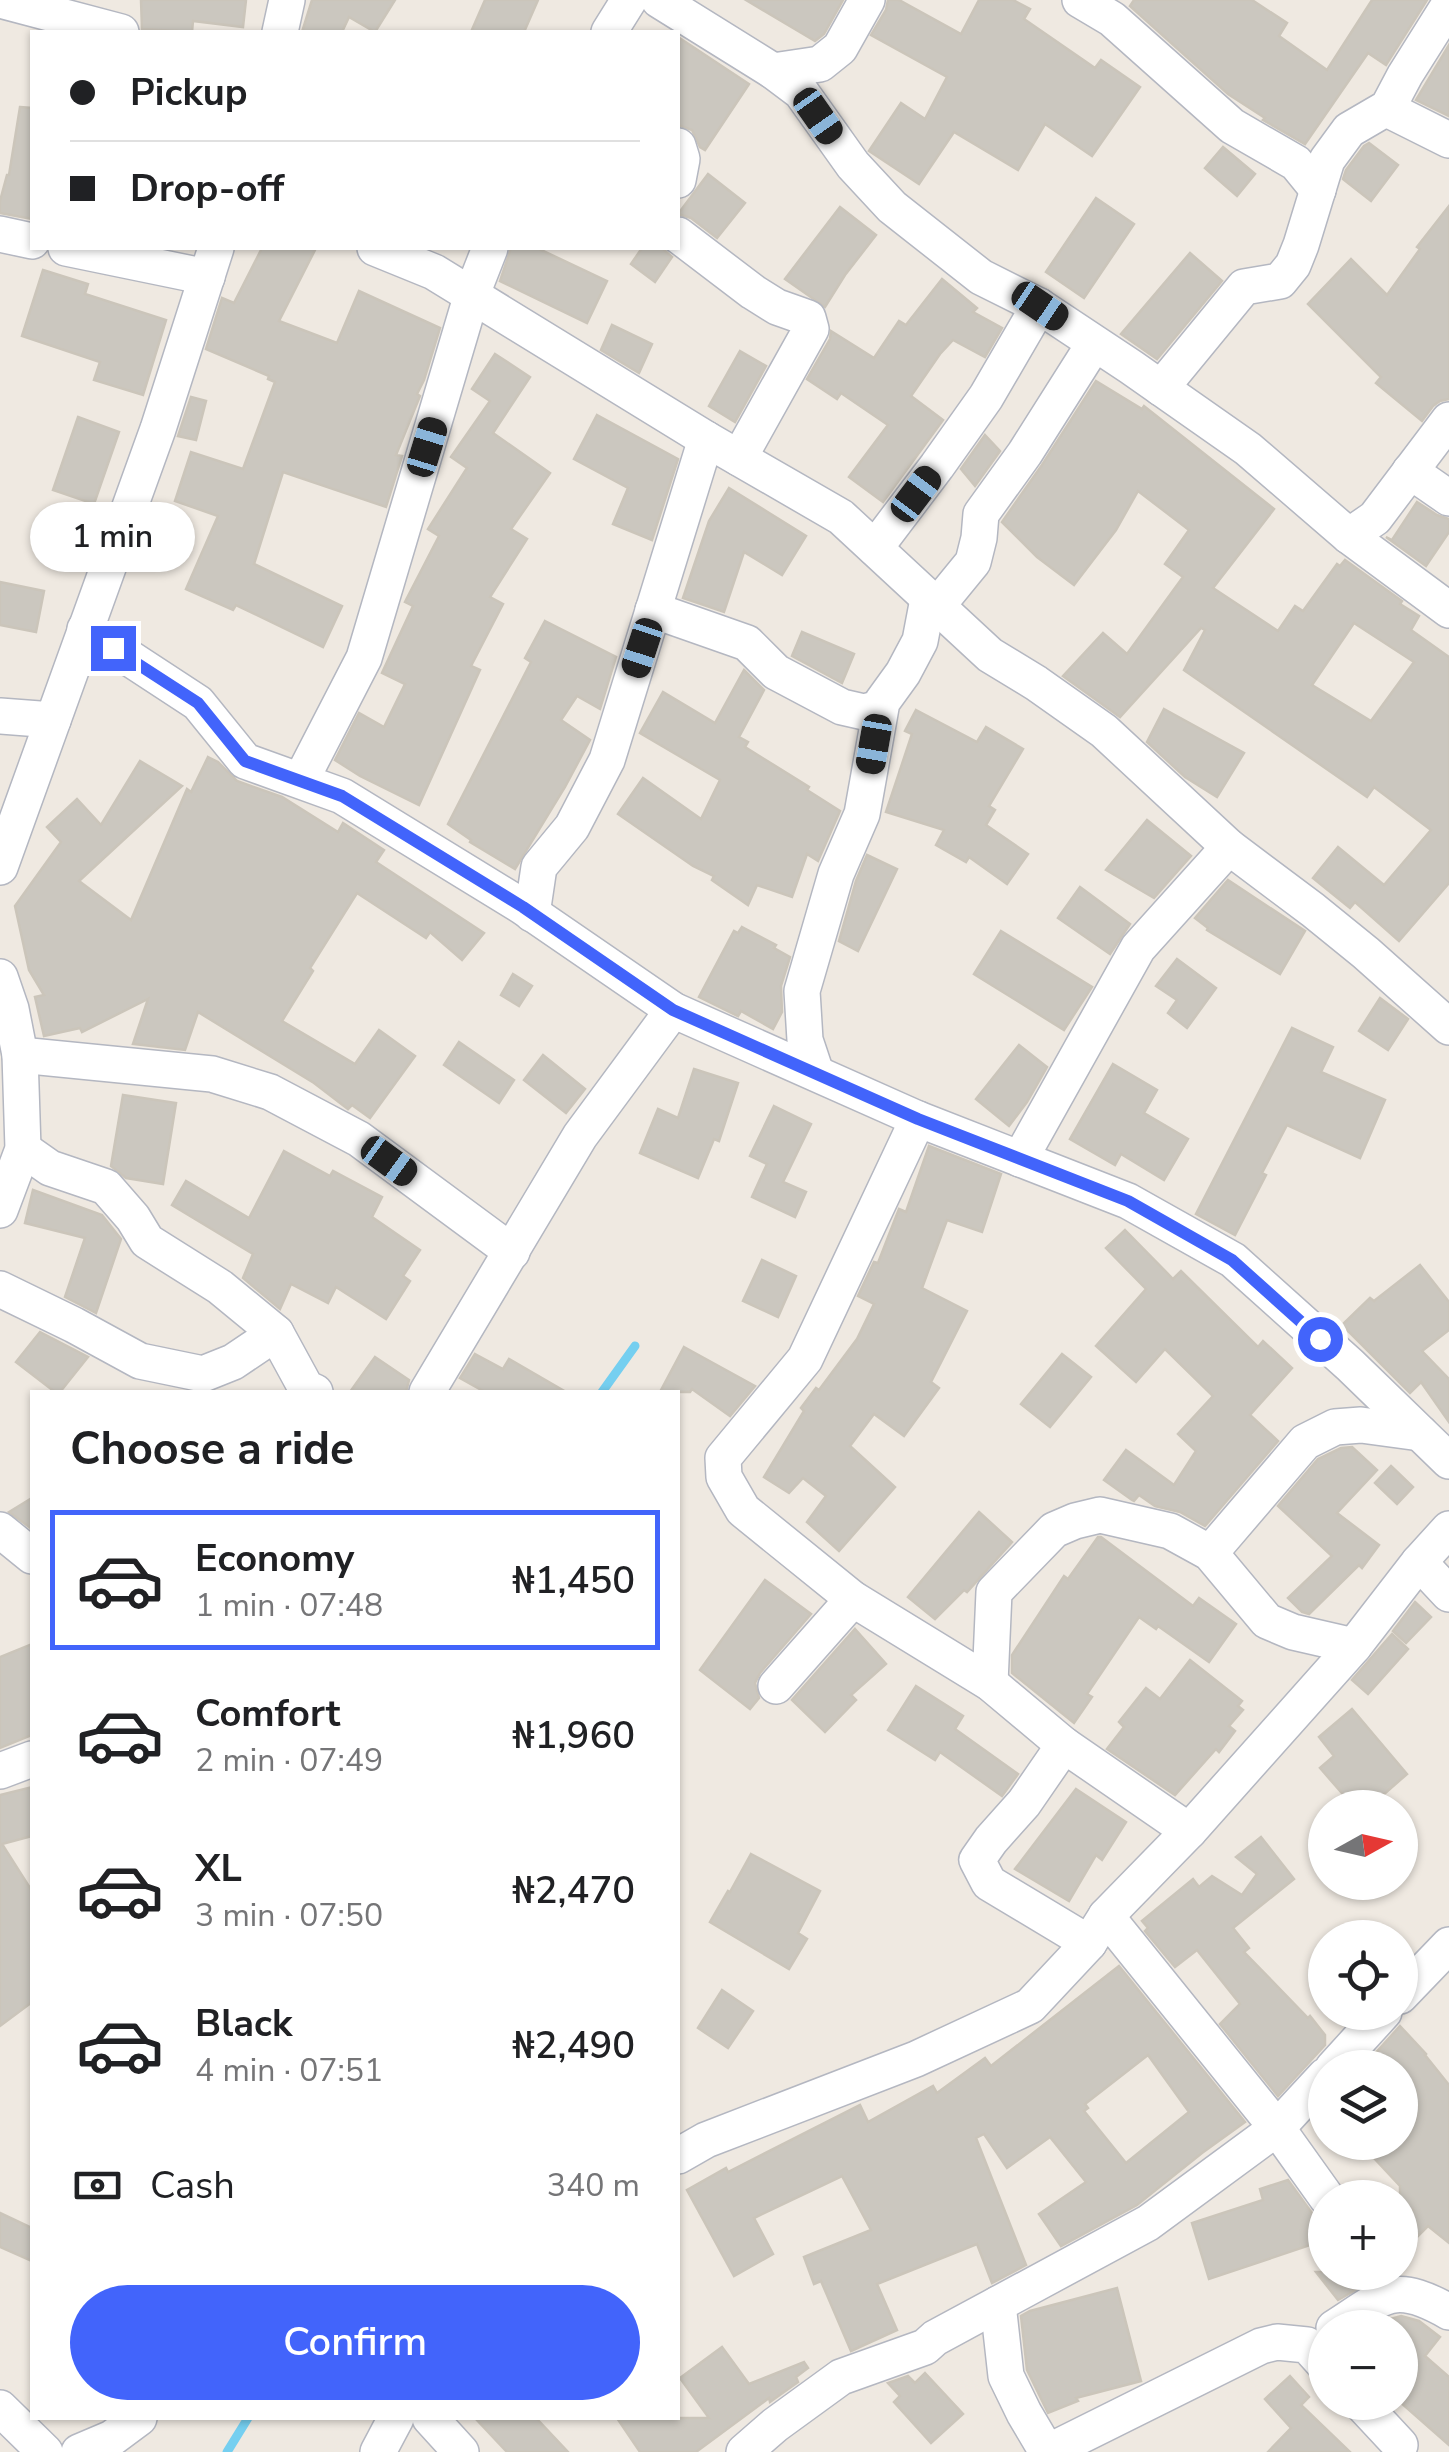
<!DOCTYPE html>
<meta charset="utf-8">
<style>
:root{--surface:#fff;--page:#f6f6f6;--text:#202124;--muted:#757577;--line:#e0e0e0;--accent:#4264fb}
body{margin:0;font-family:"Nunito Sans",sans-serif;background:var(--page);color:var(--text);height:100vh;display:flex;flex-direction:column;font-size:38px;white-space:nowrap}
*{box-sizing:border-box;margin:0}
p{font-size:32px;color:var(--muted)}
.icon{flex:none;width:55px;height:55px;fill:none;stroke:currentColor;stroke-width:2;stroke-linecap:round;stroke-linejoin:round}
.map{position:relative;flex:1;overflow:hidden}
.sheet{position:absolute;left:30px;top:1390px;width:650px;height:1030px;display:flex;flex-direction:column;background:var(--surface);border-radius:0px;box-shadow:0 2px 8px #0004}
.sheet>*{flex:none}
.guide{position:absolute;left:30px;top:30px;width:650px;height:220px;border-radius:0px;box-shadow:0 2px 8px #0004;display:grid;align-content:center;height:220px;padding:0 40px;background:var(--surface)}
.needle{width:65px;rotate:82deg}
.tools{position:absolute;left:1308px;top:1790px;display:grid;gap:20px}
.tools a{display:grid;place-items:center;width:110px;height:110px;border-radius:50%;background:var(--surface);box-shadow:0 2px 8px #0004;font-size:50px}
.end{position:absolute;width:45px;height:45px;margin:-22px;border:12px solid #4264fb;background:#fff;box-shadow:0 0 0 5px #fff}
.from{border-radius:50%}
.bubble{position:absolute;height:70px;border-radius:35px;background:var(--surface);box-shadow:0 2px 8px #0004;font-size:32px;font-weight:600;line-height:70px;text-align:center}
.car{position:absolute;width:30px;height:60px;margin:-30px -15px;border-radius:12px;box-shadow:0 0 8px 2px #0007;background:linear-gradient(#222 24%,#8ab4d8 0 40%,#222 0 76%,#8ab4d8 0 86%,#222 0)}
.guide b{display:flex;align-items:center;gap:35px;height:95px;font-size:38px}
.guide b+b{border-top:2px solid var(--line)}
.guide i{width:25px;height:25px;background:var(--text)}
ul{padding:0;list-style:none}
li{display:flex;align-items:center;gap:30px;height:140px;margin:0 20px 15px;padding:0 20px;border:5px solid transparent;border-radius:0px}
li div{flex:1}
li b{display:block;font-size:38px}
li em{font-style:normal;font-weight:600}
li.active{border-color:var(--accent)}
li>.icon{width:90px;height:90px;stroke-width:1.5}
h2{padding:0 40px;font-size:45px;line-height:120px}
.pay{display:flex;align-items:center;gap:25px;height:110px;padding:0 40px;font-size:38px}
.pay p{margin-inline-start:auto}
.button{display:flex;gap:20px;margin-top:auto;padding:20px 40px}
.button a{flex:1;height:115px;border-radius:60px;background:var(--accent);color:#fff;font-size:40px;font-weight:600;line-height:115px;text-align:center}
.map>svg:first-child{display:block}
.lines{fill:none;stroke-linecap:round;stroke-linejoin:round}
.stream{stroke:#75cff0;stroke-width:9}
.building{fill:#cbc7bf;stroke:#cbc5ba;stroke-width:2.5;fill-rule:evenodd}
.minor-casing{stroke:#b4b7c1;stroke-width:38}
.minor{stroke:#fff;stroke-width:35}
.route{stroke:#4264fb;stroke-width:12}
</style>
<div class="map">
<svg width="1449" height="2452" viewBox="0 0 1449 2452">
<rect width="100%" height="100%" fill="#efe9e1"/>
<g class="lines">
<g class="stream">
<polyline points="602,1392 635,1346"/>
<polyline points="227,2452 248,2418"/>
</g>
</g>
<g class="building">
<polygon points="141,0 246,0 243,27 193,21 192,32 142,29"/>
<polygon points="312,0 395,0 375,32 349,17 342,32 302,32"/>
<polygon points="485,0 538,0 524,32 471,32"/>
<polygon points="746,0 843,0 824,34 815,41"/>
<polygon points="888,0 899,0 961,34 979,0 1013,0 1030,9 1024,19 1095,68 1101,60 1140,87 1092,156 1045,124 1018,170 954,132 919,184 869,151 901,103 925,119 947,77 871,35 886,10"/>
<polygon points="1134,0 1252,0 1287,23 1279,36 1327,70 1372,0 1427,0 1386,65 1368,53 1305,144 1263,120 1265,118 1228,94 1130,6"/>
<polygon points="678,37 749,84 705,150 700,147 692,130 678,125"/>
<polygon points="1449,45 1449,116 1416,100"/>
<polygon points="20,107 32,108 32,219 0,213 0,201 7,175 9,175"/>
<polygon points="1369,143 1398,165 1371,201 1343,179 1346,170 1364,146"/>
<polygon points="1223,147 1255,174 1237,196 1205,168"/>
<polygon points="708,174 745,203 717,238 691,218 678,214"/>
<polygon points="1096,198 1134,224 1084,298 1046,272"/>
<polygon points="1449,206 1449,399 1440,401 1433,406 1422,421 1376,383 1381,377 1308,304 1351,259 1387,295 1420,249 1417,247"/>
<polygon points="840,207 876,235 845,275 825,307 785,279"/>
<polygon points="262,248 316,248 279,321 337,343 359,291 440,328 424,380 417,394 420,396 396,455 402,456 386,507 283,472 254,564 342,606 323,647 236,605 233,610 186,589 218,516 175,501 191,452 243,469 275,382 268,379 269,376 206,349 222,298 234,303"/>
<polygon points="511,248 537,248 607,281 587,323 500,281"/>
<polygon points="642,248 662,248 672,257 655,282 631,264"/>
<polygon points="1190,253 1222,281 1157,359 1121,334"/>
<polygon points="43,270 88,284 85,294 166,320 143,395 94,380 100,362 22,336"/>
<polygon points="942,279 977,308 973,312 1002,328 985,357 953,340 940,354 911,396 943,420 883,502 849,477 888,425 841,393 837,399 807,379 830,339 831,331 874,358 899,321 906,325"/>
<polygon points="612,325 652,344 639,373 601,350"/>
<polygon points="740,351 766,366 735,422 709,406"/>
<polygon points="495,354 530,377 493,433 550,473 511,529 527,539 490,597 503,604 471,666 480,670 419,805 360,776 335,760 359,713 384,727 405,684 382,673 413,606 405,602 439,536 428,529 467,468 451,457 490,401 472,389"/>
<path d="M 1096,381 L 1142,409 L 1144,406 L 1274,509 L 1213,588 L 1278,631 L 1295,606 L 1303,611 L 1337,564 L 1340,566 L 1345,560 L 1402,601 L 1400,604 L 1419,616 L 1411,630 L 1449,657 L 1449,883 L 1399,941 L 1355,902 L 1350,908 L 1313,878 L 1338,847 L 1384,885 L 1431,830 L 1374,787 L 1367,797 L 1184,670 L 1205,630 L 1201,628 L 1120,717 L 1063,676 L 1103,633 L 1127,654 L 1183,577 L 1165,564 L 1189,530 L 1138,491 L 1116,530 L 1074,585 L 1037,557 L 1002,522 L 1042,465 ZM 1354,623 L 1414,662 L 1371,721 L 1312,685 Z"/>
<polygon points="191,397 206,401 196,440 178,436"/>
<polygon points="597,415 678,459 652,540 613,524 628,488 574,459"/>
<polygon points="78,417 119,432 94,504 53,490"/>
<polygon points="985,435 1000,451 975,486 961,469"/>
<polygon points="729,488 806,536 782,575 744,552 724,612 683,598 709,521"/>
<polygon points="1417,502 1437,515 1449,519 1449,532 1426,566 1386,537 1392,540"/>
<polygon points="0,582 44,591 36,632 0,625"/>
<polygon points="545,621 616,657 600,709 577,696 561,720 590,740 565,787 515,869 470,842 471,840 448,824 531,662 525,658"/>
<polygon points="802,632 854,654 842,683 792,656"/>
<polygon points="744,670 764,690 739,737 748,742 745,747 809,787 807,790 840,811 818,861 807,854 792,897 757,885 748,905 712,880 714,876 693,866 618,814 643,778 701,819 720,780 640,733 663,692 715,723"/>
<polygon points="1164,709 1244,753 1217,797 1185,777 1147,742"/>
<polygon points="916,710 977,742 986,727 1023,749 989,806 995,810 986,825 1028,854 1007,884 969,857 966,862 936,845 944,830 886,812 912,734 905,731"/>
<polygon points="208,757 218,762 237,781 282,797 338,832 343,823 384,850 376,862 484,933 462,960 430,932 426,938 357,893 310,968 313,971 282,1021 355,1064 379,1030 415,1056 370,1118 352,1105 348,1109 314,1083 198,1012 185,1050 133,1044 148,999 82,1032 80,1028 44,1036 35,997 44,995 29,970 15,906 61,842 47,827 77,799 101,825 140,761 182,786 79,881 131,920 187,789 191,792"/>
<polygon points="1147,820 1191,856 1154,898 1106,870"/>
<polygon points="867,855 897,869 858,951 839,941 856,881"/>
<polygon points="1228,880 1305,931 1280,974 1207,930 1208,928 1195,918"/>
<polygon points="1080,887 1130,924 1110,954 1058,918"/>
<polygon points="742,927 776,945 774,948 790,957 781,986 782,1012 773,1029 741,1011 738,1016 699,997 734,931 738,933"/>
<polygon points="1001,931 1092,987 1064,1030 974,974"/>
<polygon points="1177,959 1216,988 1187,1028 1168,1013 1177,1000 1156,986"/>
<polygon points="513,974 532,986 519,1006 501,995"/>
<polygon points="1380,998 1408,1019 1388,1050 1359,1031"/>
<polygon points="1292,1028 1333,1047 1321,1072 1385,1100 1360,1158 1287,1125 1262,1173 1266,1175 1235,1235 1196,1214"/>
<polygon points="459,1042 514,1080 499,1103 444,1065"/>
<polygon points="1019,1045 1047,1067 1027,1102 1009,1126 976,1099"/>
<polygon points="543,1055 585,1089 566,1113 524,1080"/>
<polygon points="1113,1064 1157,1090 1144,1113 1188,1139 1164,1180 1121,1154 1115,1165 1070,1139"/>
<polygon points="694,1069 738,1083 719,1141 714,1139 698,1178 640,1153 658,1109 678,1118"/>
<polygon points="123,1095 176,1103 163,1184 126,1178 111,1166"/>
<polygon points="774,1106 811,1124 783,1182 806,1192 795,1217 752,1197 767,1164 750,1156"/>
<polygon points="929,1146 1001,1174 982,1232 947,1220 922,1288 967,1311 931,1382 939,1388 904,1436 874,1414 850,1446 895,1487 839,1551 807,1522 826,1496 803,1478 789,1493 764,1477 804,1411 801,1408 816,1388 819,1390 857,1339 874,1304 858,1296 874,1262 878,1263 899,1209 906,1212"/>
<polygon points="284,1151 330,1176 333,1171 382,1197 372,1217 420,1250 403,1276 410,1281 386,1319 336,1287 328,1303 291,1284 280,1309 243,1278 253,1254 172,1205 186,1181 249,1218"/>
<polygon points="33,1190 102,1215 121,1239 96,1313 65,1297 85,1238 25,1223"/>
<polygon points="1125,1230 1173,1279 1181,1271 1258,1347 1263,1341 1292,1368 1250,1415 1278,1441 1205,1526 1180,1512 1155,1506 1139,1495 1134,1501 1132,1500 1104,1480 1126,1450 1174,1485 1196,1451 1178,1434 1213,1396 1165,1349 1136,1382 1096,1346 1146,1289 1106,1248"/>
<polygon points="762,1260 796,1276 778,1317 743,1301"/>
<polygon points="1420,1265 1449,1302 1449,1330 1422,1351 1449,1379 1449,1422 1421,1382 1410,1393 1342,1325 1370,1298 1374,1301"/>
<polygon points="40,1332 88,1357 60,1392 55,1392 16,1362"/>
<polygon points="684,1347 755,1386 730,1416 692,1389 690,1392 660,1392"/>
<polygon points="475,1354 503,1369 509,1359 566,1392 485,1392 460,1378"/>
<polygon points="1062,1354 1091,1377 1050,1427 1021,1404"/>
<polygon points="375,1357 409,1380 406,1392 350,1392"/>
<polygon points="1352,1447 1377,1470 1337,1513 1379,1545 1362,1568 1359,1565 1309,1614 1302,1612 1288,1598 1332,1556 1278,1506 1318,1459 1341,1448"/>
<polygon points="1391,1466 1413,1487 1397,1504 1375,1483"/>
<polygon points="32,1498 32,1529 9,1512"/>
<polygon points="979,1512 1012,1542 967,1592 964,1590 935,1619 908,1597"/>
<polygon points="1098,1537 1101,1537 1193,1606 1199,1598 1236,1624 1209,1662 1158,1626 1156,1629 1139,1617 1087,1694 1092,1697 1074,1723 1012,1673 1012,1655 1064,1576 1068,1579"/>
<polygon points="765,1580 811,1614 760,1673 755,1683 759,1698 750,1709 700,1670"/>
<polygon points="1415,1602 1431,1617 1406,1643 1393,1631"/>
<polygon points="855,1629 886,1664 851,1695 856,1700 825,1732 792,1700"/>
<polygon points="1392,1634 1408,1649 1368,1694 1352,1680"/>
<polygon points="32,1644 32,1735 0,1748 0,1657"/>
<polygon points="1190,1660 1242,1701 1238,1706 1243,1710 1229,1726 1235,1731 1219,1752 1216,1749 1175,1795 1107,1749 1124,1727 1119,1722 1146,1688 1160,1699"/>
<polygon points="916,1686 963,1716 955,1729 1018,1774 1002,1796 940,1752 935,1760 888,1730"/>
<polygon points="1352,1709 1407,1774 1374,1803 1371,1799 1360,1808 1355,1808 1320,1768 1334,1756 1319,1737"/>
<polygon points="32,1787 32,1836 2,1844 32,1891 32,2002 0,2026 0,1795"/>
<polygon points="1076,1789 1126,1822 1102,1860 1096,1855 1069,1901 1015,1869"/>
<polygon points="1261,1837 1294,1879 1233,1928 1249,1948 1244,1952 1308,2018 1310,2016 1325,2035 1325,2045 1278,2096 1220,2024 1240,2004 1197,1950 1175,1967 1145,1931 1148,1928 1142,1921 1193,1879 1199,1887 1212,1876 1242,1895 1257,1874 1236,1857"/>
<polygon points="751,1854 820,1891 798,1933 807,1939 789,1969 710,1922 728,1891 730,1892"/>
<path d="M 1119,1966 L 1245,2122 L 1202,2153 L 1137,2205 L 1061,2246 L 1039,2214 L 1086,2182 L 1050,2137 L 1007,2168 L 984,2134 L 976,2138 L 1026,2265 L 992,2283 L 977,2244 L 877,2284 L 897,2330 L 851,2351 L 821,2281 L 814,2284 L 804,2257 L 871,2230 L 842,2176 L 754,2218 L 773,2254 L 734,2276 L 687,2190 L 726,2168 L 728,2172 L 860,2105 L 868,2122 L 933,2086 L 937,2093 L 985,2058 L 991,2066 ZM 1148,2055 L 1189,2112 L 1126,2163 L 1084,2111 L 1088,2108 L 1085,2104 Z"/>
<polygon points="722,1990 753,2011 728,2048 698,2028"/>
<polygon points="1400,2026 1426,2054 1425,2055 1449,2085 1449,2243 1428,2226 1412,2242 1400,2231 1400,2220 1414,2209 1400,2214 1400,2186 1359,2142 1400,2142 1400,2068 1362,2068"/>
<polygon points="1288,2180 1312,2213 1322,2241 1209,2279 1192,2223 1263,2200 1260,2189"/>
<polygon points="0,2213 32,2228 32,2261 0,2247"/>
<polygon points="1316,2272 1375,2272 1379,2277 1338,2300"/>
<polygon points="1117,2288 1141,2381 1076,2398 1078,2401 1048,2413 1027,2370 1021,2316 1030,2311"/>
<polygon points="1401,2316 1419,2321 1440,2337 1425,2356 1449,2377 1449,2445 1400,2402 1400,2328 1373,2328 1387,2320"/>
<polygon points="722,2347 749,2384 804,2362 808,2368 796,2377 798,2382 770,2402 769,2398 696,2452 640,2452 617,2418 709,2418 680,2378"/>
<polygon points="925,2373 963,2414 931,2443 894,2402 900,2396 888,2383 908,2376 915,2383"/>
<polygon points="1290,2376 1309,2397 1301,2405 1350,2452 1268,2452 1291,2428 1265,2399"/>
<polygon points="475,2418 536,2418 568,2452 507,2452"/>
</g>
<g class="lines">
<g class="minor-casing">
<g id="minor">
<polyline points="0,0 121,32"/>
<polyline points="659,0 773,71 801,92 853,165 892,207 981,277 1039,306 1131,367 1248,449 1349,536 1449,610"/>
<polyline points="1080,0 1112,19 1232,126 1296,163 1318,190"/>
<polyline points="280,32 287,0"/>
<polyline points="609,32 629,0"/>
<polyline points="773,71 820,64 840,48 867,0"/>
<polyline points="1387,109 1449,140"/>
<polyline points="678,146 682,159 678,180"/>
<polyline points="0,234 32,241"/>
<polyline points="678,235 753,292 777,307 808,318 811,329 739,458"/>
<polyline points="66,248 207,277"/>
<polyline points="375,248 434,272 706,439 841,517 990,655 1036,683 1104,731 1229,847 1313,910 1366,953 1449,1027"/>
<polyline points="1161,388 1244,287 1280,281 1293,265 1301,245 1327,160 1349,130 1385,109 1387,109 1405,75 1449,5"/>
<polyline points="1410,471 1449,498"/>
<polyline points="1349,536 1375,518 1449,420"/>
<polyline points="875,548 937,466 986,397 1039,306"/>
<polyline points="937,606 973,562 979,538 981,514 1025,453 1094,344"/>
<polyline points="653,610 747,643 776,672 842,707 864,712 880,708"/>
<polyline points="85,629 198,703 245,761 342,796 523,907 673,1010 918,1119 1128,1201 1233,1260 1350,1365 1449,1461"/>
<polyline points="0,716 53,720"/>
<polyline points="301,780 364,658 472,294 490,248"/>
<polyline points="0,867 158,429 216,248"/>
<polyline points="532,914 539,867 572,827 607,760 706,439"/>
<polyline points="0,977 11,1009 20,1055 23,1149 0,1210"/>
<polyline points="20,1055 212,1074 270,1092 359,1139 512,1252"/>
<polyline points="816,1073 805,1040 802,991 836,874 862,814 882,702 903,673 920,641 928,599"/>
<polyline points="918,1119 805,1359 723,1458 724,1477 743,1510 853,1599 990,1683 1064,1745 1189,1831"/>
<polyline points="23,1149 50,1168 106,1187 133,1218 147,1241 220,1287 276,1333 306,1388 315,1392"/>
<polyline points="1020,1159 1138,948 1229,847"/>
<polyline points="0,1289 74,1325 140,1361 203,1374 233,1362 276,1333"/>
<polyline points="427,1392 580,1136 673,1010"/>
<polyline points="0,1530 32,1556"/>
<polyline points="1210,1553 1305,1442 1335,1427 1361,1425 1420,1433"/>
<polyline points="1419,1562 1449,1594"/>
<polyline points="990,1683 994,1592 1054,1530 1075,1521 1100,1515 1170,1531 1210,1553 1267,1621 1293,1632 1354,1646"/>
<polyline points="776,1686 853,1599"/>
<polyline points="1064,1745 1024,1803 991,1840 977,1860 989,1883 1089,1943"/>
<polyline points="0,1771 32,1759"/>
<polyline points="1106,1916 1277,2128 1327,2198"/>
<polyline points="1400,1996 1449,1945"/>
<polyline points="1333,2068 1384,2012"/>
<polyline points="678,2156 706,2140 916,2059 1030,2006 1089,1943 1106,1916 1189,1831 1354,1646 1419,1562 1449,1529"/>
<polyline points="998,2304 1006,2376 1024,2413 1047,2452"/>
<path d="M 1334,2328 C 1384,2296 1393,2280 1449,2312"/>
<polyline points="1360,2402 1400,2445"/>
<polyline points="0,2408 45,2452"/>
<polyline points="430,2418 461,2452"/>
<polyline points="79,2452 112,2438 139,2418"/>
<polyline points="378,2452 396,2418"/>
<polyline points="744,2452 775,2425 841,2377 925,2347 935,2338 1148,2223 1277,2128 1325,2076"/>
<polyline points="1048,2452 1261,2346 1277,2342 1307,2345 1325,2365"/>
</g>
</g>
<use href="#minor" class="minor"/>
</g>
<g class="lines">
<polyline class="route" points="113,648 198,703 245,761 342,796 523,907 673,1010 918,1119 1128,1201 1232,1260 1320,1339"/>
</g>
</svg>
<div class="tools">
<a><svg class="needle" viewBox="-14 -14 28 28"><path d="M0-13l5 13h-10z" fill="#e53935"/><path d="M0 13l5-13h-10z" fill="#757577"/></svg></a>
<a><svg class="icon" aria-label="locate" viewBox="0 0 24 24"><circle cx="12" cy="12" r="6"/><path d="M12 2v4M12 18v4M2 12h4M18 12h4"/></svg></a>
<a><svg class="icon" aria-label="layers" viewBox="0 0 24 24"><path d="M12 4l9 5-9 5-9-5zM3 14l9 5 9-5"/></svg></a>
<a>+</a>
<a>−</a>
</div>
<i class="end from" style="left:1320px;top:1339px"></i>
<i class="end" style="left:113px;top:648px"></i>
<div class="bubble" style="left:30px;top:502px;width:165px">1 min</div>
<i class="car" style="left:818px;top:116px;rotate:145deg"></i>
<i class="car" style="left:1040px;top:306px;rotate:124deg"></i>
<i class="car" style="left:427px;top:447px;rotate:17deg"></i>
<i class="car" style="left:916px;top:494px;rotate:37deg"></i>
<i class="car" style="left:642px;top:648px;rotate:198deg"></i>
<i class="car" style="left:874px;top:744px;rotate:190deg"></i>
<i class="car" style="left:389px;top:1161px;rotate:126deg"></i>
<div class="guide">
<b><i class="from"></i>Pickup</b>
<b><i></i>Drop-off</b>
</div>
<section class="sheet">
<h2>Choose a ride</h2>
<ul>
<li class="active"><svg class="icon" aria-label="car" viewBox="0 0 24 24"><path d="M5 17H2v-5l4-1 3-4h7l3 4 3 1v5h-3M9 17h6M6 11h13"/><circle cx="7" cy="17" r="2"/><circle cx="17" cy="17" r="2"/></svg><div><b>Economy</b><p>1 min · 07:48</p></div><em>₦1,450</em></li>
<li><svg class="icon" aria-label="car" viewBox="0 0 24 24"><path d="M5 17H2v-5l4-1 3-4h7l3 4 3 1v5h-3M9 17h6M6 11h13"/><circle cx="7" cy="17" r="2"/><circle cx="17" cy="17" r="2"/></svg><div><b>Comfort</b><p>2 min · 07:49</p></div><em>₦1,960</em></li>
<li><svg class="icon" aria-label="car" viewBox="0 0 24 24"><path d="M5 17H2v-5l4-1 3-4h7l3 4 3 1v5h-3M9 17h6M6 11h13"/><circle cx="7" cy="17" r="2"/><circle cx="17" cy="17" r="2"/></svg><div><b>XL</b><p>3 min · 07:50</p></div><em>₦2,470</em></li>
<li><svg class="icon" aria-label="car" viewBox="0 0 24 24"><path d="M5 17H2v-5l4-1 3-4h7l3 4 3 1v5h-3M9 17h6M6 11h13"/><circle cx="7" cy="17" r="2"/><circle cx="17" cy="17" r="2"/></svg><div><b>Black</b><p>4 min · 07:51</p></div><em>₦2,490</em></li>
</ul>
<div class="pay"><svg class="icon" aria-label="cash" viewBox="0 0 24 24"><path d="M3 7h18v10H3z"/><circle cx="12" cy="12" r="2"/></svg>Cash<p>340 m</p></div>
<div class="button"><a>Confirm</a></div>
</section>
</div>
